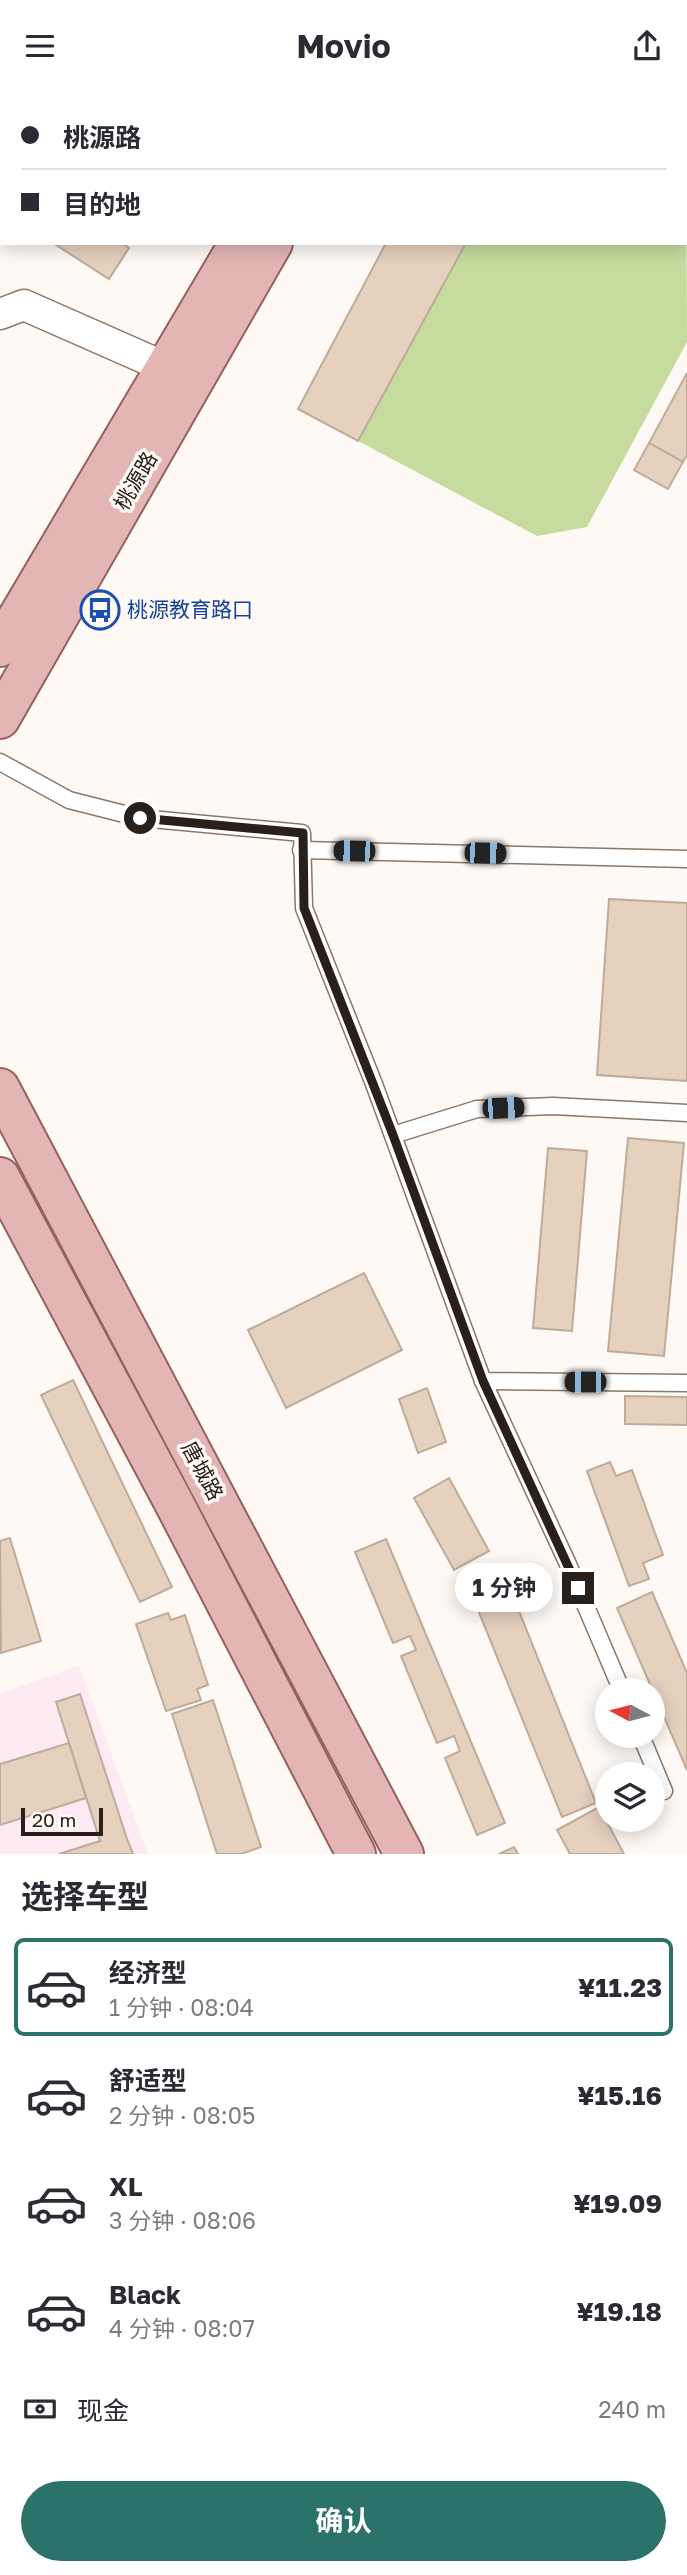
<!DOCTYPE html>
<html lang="zh">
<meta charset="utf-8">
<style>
:root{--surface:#fff;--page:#f2f2f3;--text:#2b2b33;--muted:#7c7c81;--line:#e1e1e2;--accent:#2b736a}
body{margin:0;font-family:"Golos Text","Noto Sans SC",sans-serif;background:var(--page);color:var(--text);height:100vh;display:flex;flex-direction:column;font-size:26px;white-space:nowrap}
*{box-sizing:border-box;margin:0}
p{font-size:23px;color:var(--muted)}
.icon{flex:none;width:38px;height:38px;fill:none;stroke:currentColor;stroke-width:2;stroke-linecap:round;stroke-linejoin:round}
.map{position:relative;height:1763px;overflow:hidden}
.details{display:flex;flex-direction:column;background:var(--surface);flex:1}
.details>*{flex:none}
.hud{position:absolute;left:0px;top:0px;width:688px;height:154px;box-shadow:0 4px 18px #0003;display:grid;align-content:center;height:154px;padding:0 21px;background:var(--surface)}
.needle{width:46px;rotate:277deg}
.tools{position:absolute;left:595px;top:1587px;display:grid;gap:14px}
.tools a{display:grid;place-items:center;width:70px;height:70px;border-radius:50%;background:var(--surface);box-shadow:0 4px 18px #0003;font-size:35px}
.scale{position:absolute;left:21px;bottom:18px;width:82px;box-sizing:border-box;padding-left:7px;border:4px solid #282019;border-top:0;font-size:19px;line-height:24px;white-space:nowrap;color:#282019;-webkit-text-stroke:5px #fef9f5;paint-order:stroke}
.end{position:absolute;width:32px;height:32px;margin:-16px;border:9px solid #282019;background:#fff;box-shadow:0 0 0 4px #fff}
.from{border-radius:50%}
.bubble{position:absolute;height:49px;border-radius:24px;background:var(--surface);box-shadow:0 4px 18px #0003;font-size:23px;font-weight:700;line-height:49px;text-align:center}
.car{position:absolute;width:21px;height:42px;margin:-21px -10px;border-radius:9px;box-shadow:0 0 5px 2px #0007;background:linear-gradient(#222 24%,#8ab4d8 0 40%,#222 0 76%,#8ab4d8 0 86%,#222 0)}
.hud b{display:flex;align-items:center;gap:24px;height:66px;font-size:26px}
.hud b+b{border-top:2px solid var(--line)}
.hud i{width:18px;height:18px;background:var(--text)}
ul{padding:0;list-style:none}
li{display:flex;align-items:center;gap:21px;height:98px;margin:0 14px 10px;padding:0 7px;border:4px solid transparent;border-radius:10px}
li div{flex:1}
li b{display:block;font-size:26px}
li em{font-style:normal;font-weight:700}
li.current{border-color:var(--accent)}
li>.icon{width:63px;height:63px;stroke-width:1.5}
h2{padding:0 21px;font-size:32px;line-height:84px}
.pay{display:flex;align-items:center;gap:18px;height:77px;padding:0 21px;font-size:26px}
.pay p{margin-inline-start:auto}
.button{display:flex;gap:14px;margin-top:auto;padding:14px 21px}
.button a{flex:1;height:80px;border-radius:42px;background:var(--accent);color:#fff;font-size:28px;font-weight:700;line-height:80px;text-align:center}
header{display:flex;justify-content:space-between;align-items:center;height:91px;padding:0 21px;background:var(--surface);font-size:32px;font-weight:700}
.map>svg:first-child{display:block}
.commercial{fill:#fdeaf3}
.green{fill:#c5dc9e}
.building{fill:#e6d0be;stroke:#c0ab9a;stroke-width:2}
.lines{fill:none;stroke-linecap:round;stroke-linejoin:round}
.service-casing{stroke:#8a7766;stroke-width:19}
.minor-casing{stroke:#8a7766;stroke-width:33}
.primary-casing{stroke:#95625e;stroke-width:42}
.service{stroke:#fff;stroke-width:16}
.minor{stroke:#fff;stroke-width:30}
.primary{stroke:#e3b6b5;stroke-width:38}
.route{stroke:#282019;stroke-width:9}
.labels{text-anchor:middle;stroke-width:7;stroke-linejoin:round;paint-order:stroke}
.street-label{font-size:21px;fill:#282019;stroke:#fef9f5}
.transit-label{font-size:21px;fill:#164399;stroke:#fef9f5;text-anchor:start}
</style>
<header><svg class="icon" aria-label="menu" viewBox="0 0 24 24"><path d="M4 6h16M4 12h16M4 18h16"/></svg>Movio<svg class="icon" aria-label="share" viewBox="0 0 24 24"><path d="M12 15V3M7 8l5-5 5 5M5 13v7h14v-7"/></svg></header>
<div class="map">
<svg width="687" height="1763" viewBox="0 0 687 1763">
<rect width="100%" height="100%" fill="#fef9f5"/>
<polygon class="commercial" points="79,1575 148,1763 0,1763 0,1602"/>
<polygon class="green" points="686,24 687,251 587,436 537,445 358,350 466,152 686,152"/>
<g class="building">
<polygon points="120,0 257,0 119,2"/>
<polygon points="467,0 548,0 466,2"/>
<polygon points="53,152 122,152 129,157 109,188"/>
<polygon points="386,152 466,152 358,350 298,318"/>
<polygon points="687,282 687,364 683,371 649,352"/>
<polygon points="649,352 683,371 668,398 634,379"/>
<polygon points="609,808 687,812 687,990 597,984"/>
<polygon points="628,1047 684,1052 664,1265 608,1260"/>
<polygon points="548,1057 587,1060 572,1240 533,1237"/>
<polygon points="364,1182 402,1259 286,1317 248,1239"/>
<polygon points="73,1289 172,1496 140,1511 41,1304"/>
<polygon points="427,1297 446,1351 418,1362 399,1308"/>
<polygon points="625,1305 687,1306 687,1334 625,1333"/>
<polygon points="610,1371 616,1385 632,1379 663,1464 643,1472 649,1488 629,1495 587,1380"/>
<polygon points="449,1387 489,1460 454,1479 414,1407"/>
<polygon points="10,1447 41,1550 1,1562 0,1450"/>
<polygon points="386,1448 505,1732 477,1744 445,1667 460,1660 454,1645 437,1652 401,1565 416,1559 410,1545 393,1552 355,1461"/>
<polygon points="652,1501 687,1582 687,1679 617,1517"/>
<polygon points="513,1505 596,1712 562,1726 478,1519"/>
<polygon points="168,1522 171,1529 185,1524 208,1594 197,1598 201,1609 166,1620 136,1533"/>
<polygon points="80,1603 126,1745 133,1763 59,1763 100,1750 56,1611"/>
<polygon points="213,1609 261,1756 241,1763 217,1763 172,1623"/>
<polygon points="69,1652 86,1707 0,1734 0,1673"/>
<polygon points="599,1716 624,1763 570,1763 557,1739"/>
<polygon points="514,1756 518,1763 499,1763"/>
</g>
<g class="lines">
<g class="service-casing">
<g id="service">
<polyline points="676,0 679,2"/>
<polyline points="0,671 69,709 140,727 302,742 304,817 374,993 483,1290 687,1292"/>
<polyline points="301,759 687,768"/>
<polyline points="393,1044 477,1018 553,1015 687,1022"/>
<polyline points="483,1290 567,1471 622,1600"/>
<polyline points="641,1645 664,1700"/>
</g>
</g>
<g class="minor-casing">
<polyline id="minor" points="0,223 24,214 167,277"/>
</g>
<g class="primary-casing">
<g id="primary">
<polyline points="327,2 328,0"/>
<polyline points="359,2 360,0"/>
<polyline points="0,556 239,152"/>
<polyline points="0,628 273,152"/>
<polyline points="0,997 404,1763"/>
<polyline points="0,1086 173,1410 356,1763"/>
</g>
</g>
<use href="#service" class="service"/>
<use href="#minor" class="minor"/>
<use href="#primary" class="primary"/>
</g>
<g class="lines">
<polyline class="route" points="140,727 303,742 304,817 393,1044 483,1290 578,1497"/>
</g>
<defs>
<g id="bus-ring" transform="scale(2.0125)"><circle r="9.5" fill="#fef9f5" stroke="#1a4fb4" stroke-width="1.5"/><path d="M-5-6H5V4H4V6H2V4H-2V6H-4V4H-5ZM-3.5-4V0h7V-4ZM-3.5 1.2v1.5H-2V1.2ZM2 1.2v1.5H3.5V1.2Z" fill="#1a4fb4"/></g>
</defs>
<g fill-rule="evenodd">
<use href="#bus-ring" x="100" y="519"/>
</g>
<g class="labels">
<g class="street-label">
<text transform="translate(136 390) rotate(-60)" y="7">桃源路</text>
<text transform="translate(202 1380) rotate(62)" y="7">唐城路</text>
</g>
<g class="transit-label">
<text x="127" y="526">桃源教育路口</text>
</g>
</g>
</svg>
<div class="tools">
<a><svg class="needle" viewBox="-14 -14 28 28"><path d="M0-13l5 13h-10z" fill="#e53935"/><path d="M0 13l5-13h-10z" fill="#7c7c81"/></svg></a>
<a><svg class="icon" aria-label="layers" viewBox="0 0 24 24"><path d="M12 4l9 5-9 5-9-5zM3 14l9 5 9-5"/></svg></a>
</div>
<div class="scale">20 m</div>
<i class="end from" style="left:140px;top:727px"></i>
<i class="end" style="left:578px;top:1497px"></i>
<div class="bubble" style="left:455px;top:1472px;width:98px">1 分钟</div>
<i class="car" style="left:354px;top:760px;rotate:271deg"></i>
<i class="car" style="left:485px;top:762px;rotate:91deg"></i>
<i class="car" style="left:503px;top:1017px;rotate:88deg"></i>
<i class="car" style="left:585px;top:1291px;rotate:270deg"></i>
<div class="hud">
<b><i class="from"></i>桃源路</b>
<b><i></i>目的地</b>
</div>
</div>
<section class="details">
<h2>选择车型</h2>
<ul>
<li class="current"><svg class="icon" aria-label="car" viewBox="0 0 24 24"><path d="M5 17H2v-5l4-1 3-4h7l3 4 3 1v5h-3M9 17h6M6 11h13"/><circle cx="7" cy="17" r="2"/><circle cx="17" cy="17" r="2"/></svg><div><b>经济型</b><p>1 分钟 · 08:04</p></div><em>¥11.23</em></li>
<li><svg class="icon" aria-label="car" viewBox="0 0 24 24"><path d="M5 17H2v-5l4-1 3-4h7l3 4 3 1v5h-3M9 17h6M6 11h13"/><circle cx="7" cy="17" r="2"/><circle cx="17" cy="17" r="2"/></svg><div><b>舒适型</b><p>2 分钟 · 08:05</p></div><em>¥15.16</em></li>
<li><svg class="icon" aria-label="car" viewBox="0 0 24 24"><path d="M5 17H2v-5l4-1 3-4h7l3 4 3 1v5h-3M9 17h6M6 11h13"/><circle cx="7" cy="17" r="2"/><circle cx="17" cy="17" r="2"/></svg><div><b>XL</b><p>3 分钟 · 08:06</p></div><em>¥19.09</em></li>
<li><svg class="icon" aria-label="car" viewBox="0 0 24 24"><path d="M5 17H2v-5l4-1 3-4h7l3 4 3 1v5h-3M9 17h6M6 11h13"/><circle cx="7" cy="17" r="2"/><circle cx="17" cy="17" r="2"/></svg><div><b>Black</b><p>4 分钟 · 08:07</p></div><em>¥19.18</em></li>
</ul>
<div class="pay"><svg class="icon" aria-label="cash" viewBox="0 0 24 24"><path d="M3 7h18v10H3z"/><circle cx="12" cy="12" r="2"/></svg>现金<p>240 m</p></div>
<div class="button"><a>确认</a></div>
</section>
